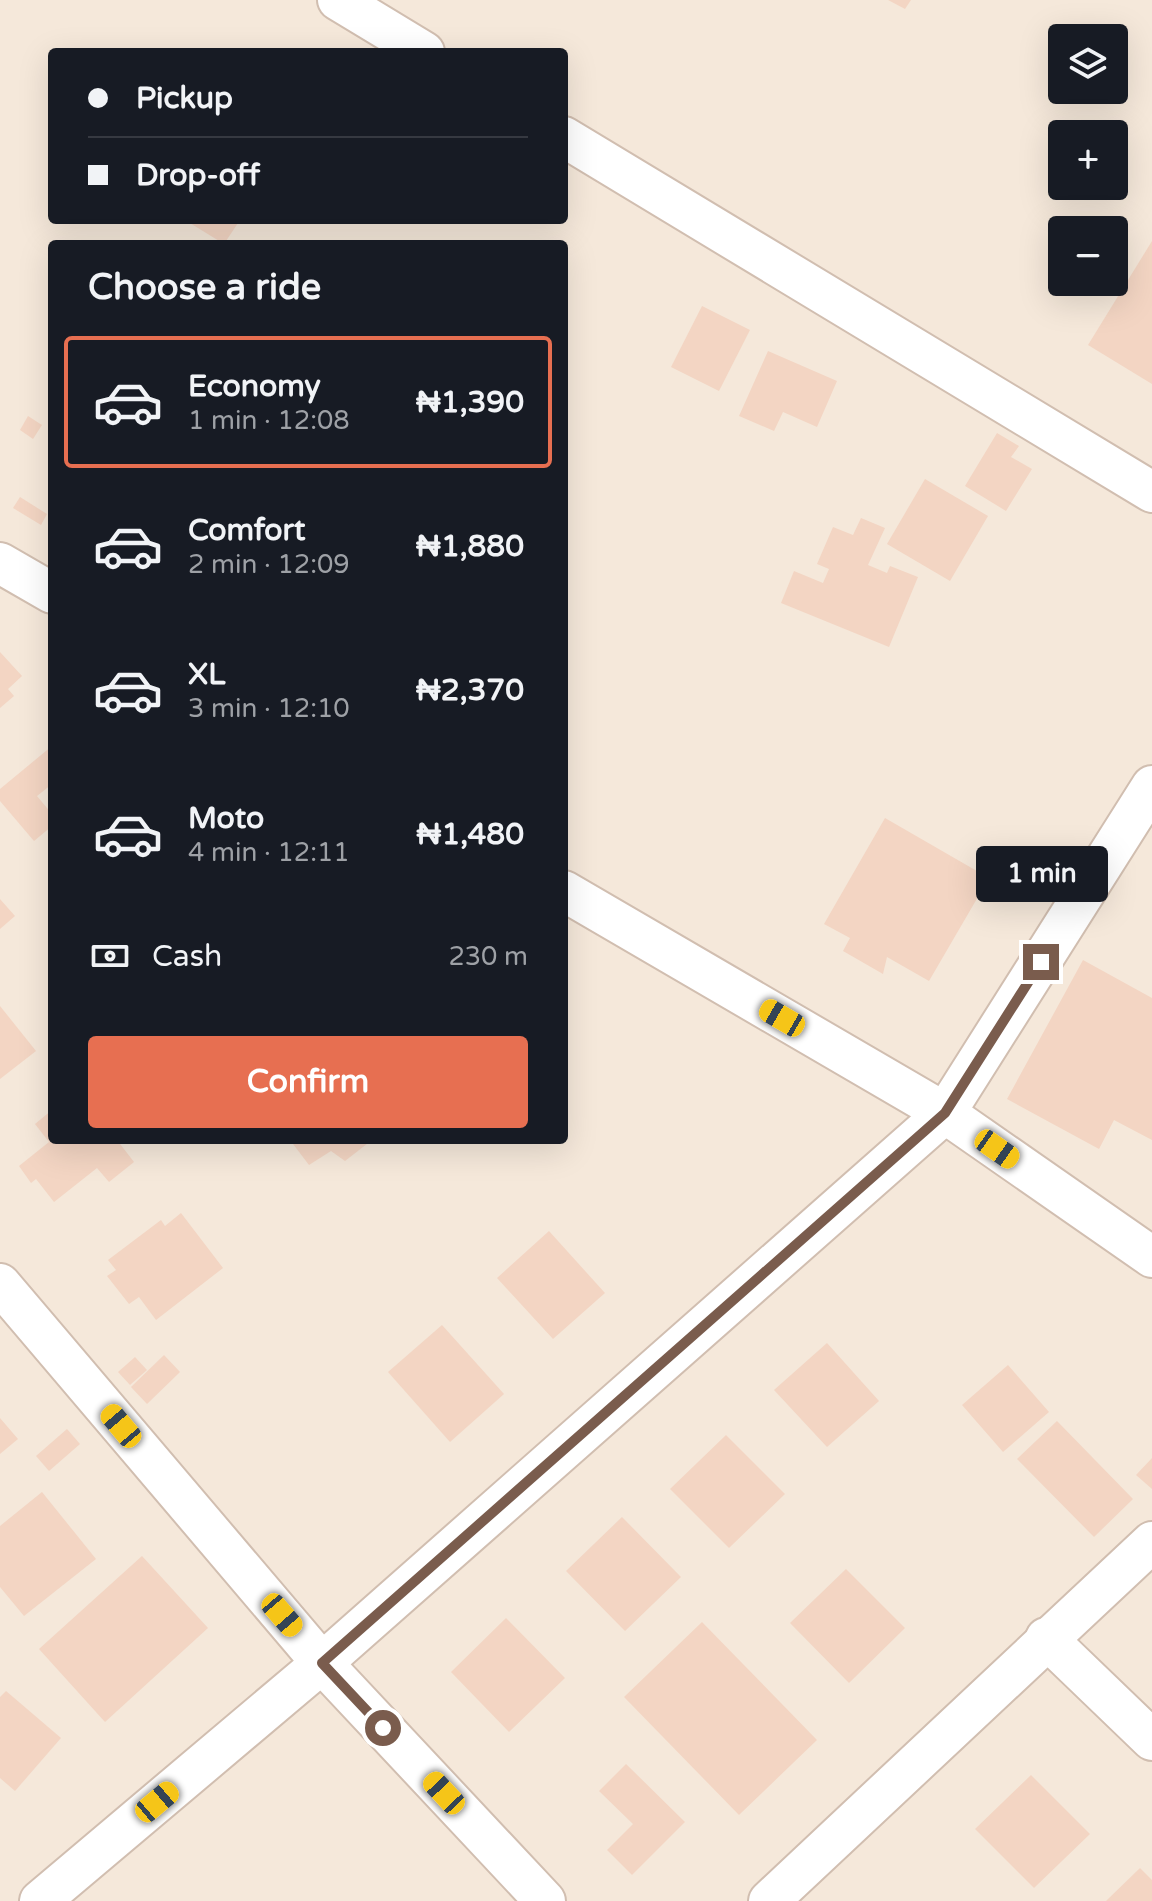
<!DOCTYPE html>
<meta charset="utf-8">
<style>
:root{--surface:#171b24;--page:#20242c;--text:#f1f3f6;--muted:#9ea1a6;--line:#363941;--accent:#e76f51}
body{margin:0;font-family:"Varela Round",sans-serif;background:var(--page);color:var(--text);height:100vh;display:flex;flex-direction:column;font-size:30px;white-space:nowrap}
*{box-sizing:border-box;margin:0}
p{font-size:26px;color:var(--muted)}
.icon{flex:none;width:44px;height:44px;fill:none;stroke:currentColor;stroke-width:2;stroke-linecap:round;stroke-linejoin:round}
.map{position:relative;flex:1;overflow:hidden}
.drawer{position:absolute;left:48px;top:240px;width:520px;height:904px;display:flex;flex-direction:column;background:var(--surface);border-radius:8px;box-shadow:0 8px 32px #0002}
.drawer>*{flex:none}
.guide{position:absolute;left:48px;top:48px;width:520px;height:176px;border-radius:8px;box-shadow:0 8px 32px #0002;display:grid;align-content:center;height:176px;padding:0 40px;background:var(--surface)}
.tools{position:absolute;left:1048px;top:24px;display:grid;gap:16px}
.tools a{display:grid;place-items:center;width:80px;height:80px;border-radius:8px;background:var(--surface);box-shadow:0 8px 32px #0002;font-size:40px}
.end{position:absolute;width:36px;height:36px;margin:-18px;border:10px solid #7a5c4d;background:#fff;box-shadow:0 0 0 4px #fff}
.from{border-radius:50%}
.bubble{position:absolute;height:56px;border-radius:8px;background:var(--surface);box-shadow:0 8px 32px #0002;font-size:26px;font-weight:700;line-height:56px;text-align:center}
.car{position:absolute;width:24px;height:48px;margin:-24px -12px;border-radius:10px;box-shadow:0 0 6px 2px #0007;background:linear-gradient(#f5c518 24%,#345 0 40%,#f5c518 0 76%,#345 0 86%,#f5c518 0)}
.guide b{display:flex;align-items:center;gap:28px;height:76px;font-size:30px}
.guide b+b{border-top:2px solid var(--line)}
.guide i{width:20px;height:20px;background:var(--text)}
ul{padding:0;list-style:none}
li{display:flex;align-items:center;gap:24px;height:132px;margin:0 16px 12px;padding:0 24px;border:4px solid transparent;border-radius:8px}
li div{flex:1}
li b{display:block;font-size:30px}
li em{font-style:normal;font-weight:700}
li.active{border-color:var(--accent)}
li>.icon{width:72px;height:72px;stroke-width:1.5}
h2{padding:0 40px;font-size:36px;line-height:96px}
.pay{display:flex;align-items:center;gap:20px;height:88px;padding:0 40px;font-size:30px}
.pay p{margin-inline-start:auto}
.button{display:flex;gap:16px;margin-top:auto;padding:16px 40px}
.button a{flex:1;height:92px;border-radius:8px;background:var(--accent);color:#fff;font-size:32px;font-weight:700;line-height:92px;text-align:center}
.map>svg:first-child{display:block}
.residential{fill:#f5e8da;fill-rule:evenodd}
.building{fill:#f3d5c3}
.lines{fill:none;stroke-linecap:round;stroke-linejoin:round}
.minor-casing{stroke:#d1beb0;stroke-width:44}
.minor{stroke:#fff;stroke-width:40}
.route{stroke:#7a5c4d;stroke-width:10}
</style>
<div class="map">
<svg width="1152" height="1901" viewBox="0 0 1152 1901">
<rect width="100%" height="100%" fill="#fdf6ec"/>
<path class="residential" d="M 0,0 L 1152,0 L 1152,1901 L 0,1901 ZM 1062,38 L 1114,38 L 1114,90 L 1062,90 ZM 52,52 L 564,52 L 564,220 L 52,220 ZM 1062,134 L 1114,134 L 1114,186 L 1062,186 ZM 1062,230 L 1114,230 L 1114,282 L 1062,282 ZM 52,244 L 564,244 L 564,1140 L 52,1140 Z"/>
<g class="building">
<polygon points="888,0 911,0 905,9"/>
<polygon points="185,220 240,220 224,244"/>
<polygon points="1152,241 1152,384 1088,345"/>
<polygon points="702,306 750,330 719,391 671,367"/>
<polygon points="768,351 837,381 817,427 783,412 774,431 739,416"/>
<polygon points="28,416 42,425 33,439 20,430"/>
<polygon points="997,433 1019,446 1011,457 1032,469 1006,511 965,486"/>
<polygon points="925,479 988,516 950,581 887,544"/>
<polygon points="20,497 47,514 41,525 13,508"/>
<polygon points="861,518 885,528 868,565 887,573 890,566 918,577 889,647 781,603 794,571 823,583 829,569 817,564 833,527 853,535"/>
<polygon points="0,652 22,676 8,689 14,696 0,708"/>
<polygon points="52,746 52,784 37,796 52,814 52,826 34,841 0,801 0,789"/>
<polygon points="885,818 989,878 929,981 887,957 883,974 843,951 850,938 824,924"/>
<polygon points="0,899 15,916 0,929"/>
<polygon points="1083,960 1152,998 1152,1140 1114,1120 1099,1149 1007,1099"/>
<polygon points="0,1006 36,1051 0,1079"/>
<polygon points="52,1110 52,1140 117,1140 134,1162 109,1182 97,1168 54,1202 36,1179 31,1183 19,1166 49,1142 35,1124"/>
<polygon points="290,1140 372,1140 345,1161 331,1151 309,1165"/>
<polygon points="181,1213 223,1268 156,1320 139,1297 129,1304 107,1276 116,1270 108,1260 161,1220 165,1226"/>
<polygon points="549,1231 605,1293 553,1339 497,1278"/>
<polygon points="442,1325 504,1394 450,1442 388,1372"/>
<polygon points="827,1343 879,1401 827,1447 774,1390"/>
<polygon points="164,1355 180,1372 147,1404 131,1387"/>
<polygon points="135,1357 147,1370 130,1385 118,1372"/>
<polygon points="1008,1365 1049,1412 1003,1452 962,1405"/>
<polygon points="0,1418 18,1439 0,1454"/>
<polygon points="1057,1421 1133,1499 1094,1537 1017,1459"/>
<polygon points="67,1429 80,1444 49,1471 36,1456"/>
<polygon points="726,1435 785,1494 729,1548 670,1489"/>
<polygon points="1152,1458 1152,1489 1136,1475"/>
<polygon points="42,1492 96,1559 24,1616 0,1587 0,1526"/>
<polygon points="622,1517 681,1577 625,1631 566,1571"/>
<polygon points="142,1556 208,1628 105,1722 39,1649"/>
<polygon points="846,1569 905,1628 849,1683 790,1623"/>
<polygon points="506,1618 565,1678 509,1732 451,1672"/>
<polygon points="702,1622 817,1740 739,1815 624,1697"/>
<polygon points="6,1691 61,1738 15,1791 0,1778 0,1697"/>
<polygon points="626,1764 685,1822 632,1875 607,1850 633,1824 599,1791"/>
<polygon points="1031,1775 1090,1834 1034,1888 975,1829"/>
<polygon points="1140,1868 1152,1880 1152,1901 1106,1901"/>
</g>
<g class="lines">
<g class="minor-casing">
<g id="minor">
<polyline points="338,0 424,52"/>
<polyline points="564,137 1152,492"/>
<polyline points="0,563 52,593"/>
<polyline points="564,891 945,1113 1152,1257"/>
<polyline points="0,1284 322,1663 545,1901"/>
<polyline points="1046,1638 1152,1740"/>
<polyline points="40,1901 322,1663 945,1113 1152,786"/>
<polyline points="769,1901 1152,1542"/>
</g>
</g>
<use href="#minor" class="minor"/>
</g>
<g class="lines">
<polyline class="route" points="383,1728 322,1663 945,1113 1041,962"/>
</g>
</svg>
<div class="tools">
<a><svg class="icon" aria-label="layers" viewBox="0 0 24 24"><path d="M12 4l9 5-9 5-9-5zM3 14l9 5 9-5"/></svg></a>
<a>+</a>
<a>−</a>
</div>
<i class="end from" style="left:383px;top:1728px"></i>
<i class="end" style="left:1041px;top:962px"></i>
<div class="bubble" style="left:976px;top:846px;width:132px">1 min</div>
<i class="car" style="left:782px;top:1018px;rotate:300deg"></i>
<i class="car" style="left:997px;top:1149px;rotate:125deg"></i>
<i class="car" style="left:121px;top:1426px;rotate:320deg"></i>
<i class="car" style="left:282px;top:1615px;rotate:139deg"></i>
<i class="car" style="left:444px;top:1793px;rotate:317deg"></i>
<i class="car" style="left:157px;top:1802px;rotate:50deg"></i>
<div class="guide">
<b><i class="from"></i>Pickup</b>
<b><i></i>Drop-off</b>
</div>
<section class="drawer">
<h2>Choose a ride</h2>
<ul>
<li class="active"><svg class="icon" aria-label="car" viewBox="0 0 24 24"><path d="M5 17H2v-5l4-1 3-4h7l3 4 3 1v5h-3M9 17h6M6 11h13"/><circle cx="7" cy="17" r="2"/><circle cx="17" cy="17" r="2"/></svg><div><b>Economy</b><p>1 min · 12:08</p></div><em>₦1,390</em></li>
<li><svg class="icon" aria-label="car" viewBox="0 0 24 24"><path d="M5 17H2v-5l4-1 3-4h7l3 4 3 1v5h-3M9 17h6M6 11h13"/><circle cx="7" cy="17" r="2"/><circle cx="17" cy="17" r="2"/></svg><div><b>Comfort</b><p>2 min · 12:09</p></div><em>₦1,880</em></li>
<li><svg class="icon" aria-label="car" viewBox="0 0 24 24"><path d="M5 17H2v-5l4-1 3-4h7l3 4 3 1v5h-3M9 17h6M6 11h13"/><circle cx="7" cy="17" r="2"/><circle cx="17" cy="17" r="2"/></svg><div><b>XL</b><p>3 min · 12:10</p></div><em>₦2,370</em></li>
<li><svg class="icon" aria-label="car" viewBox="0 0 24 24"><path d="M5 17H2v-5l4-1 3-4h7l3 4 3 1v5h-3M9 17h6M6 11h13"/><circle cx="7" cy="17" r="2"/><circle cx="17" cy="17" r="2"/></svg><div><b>Moto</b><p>4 min · 12:11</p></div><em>₦1,480</em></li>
</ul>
<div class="pay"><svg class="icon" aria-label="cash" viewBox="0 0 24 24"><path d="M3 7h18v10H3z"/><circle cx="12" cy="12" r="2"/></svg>Cash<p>230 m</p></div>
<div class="button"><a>Confirm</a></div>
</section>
</div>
